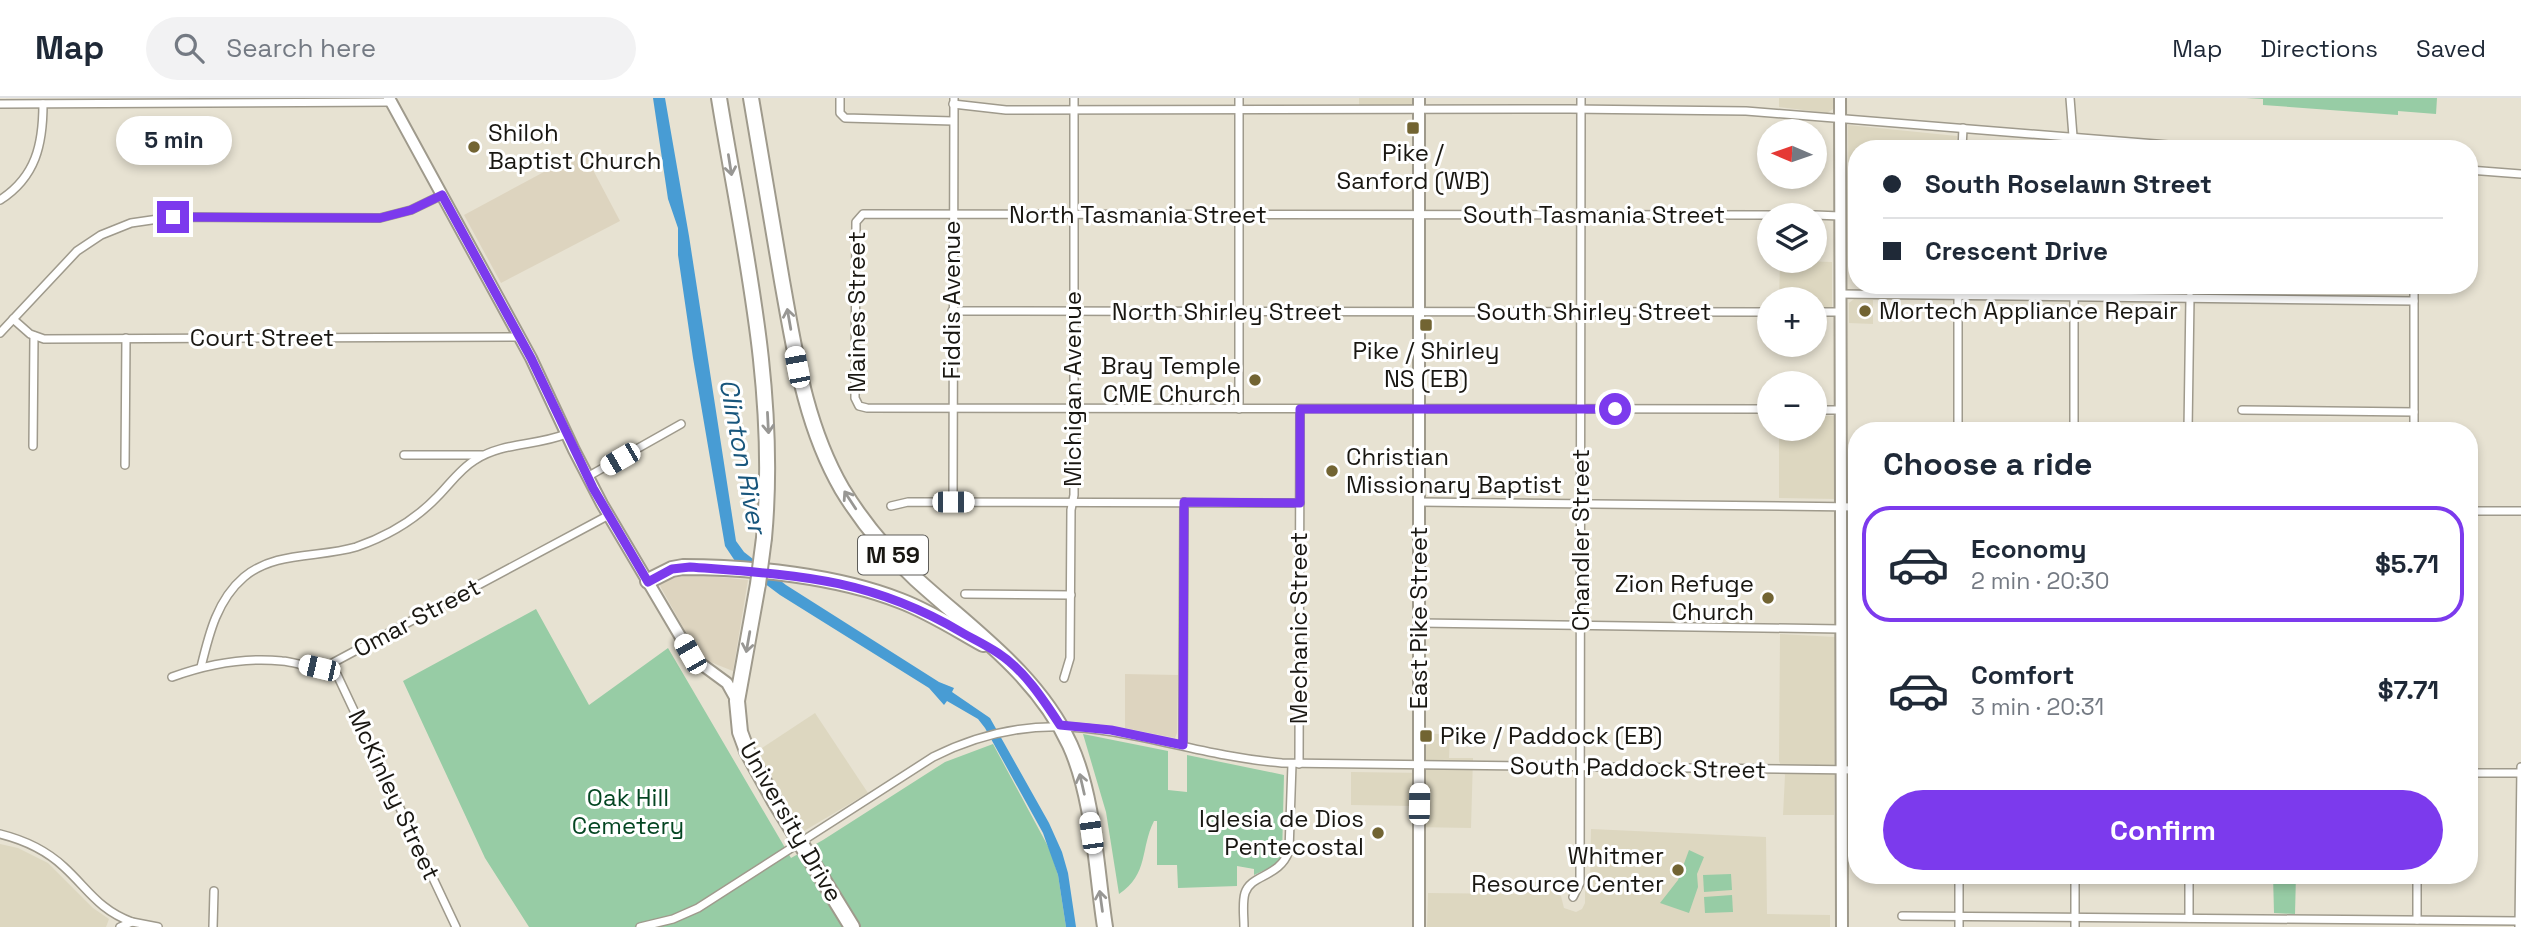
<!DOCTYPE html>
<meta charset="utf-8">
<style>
:root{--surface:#fff;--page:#f2f2f3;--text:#1f2937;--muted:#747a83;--line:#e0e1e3;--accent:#7c3aed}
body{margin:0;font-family:"Space Grotesk",sans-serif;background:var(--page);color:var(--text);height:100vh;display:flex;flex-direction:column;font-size:26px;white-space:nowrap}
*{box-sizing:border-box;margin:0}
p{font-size:23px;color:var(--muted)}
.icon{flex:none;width:38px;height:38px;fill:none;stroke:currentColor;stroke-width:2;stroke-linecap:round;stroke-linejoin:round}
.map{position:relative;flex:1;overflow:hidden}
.sheet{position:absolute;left:1848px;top:324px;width:630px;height:462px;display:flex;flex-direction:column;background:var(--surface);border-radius:28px;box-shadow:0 4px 10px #0003}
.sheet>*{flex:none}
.guide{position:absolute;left:1848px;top:42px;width:630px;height:154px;border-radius:28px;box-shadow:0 4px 10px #0003;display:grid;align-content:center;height:154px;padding:0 35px;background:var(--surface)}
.needle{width:46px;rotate:272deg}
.controls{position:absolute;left:1757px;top:21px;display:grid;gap:14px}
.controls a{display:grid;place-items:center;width:70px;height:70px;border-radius:50%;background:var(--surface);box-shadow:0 4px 10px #0003;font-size:35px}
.end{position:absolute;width:32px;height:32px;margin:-16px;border:9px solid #7c3aed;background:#fff;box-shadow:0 0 0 4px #fff}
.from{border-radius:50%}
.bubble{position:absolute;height:49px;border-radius:24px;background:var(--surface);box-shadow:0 4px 10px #0003;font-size:23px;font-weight:700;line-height:49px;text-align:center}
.car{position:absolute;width:21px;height:42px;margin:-21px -10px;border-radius:9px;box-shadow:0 0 5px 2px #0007;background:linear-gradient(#fff 24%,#345 0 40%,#fff 0 76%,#345 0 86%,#fff 0)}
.guide b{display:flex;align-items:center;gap:24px;height:66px;font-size:26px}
.guide b+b{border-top:2px solid var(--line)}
.guide i{width:18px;height:18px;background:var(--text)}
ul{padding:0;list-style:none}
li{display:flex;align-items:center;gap:21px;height:116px;margin:0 14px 10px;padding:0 21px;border:4px solid transparent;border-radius:28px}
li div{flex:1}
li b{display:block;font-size:26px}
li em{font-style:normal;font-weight:700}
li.current{border-color:var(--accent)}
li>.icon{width:63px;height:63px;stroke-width:1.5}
h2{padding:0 35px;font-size:32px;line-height:84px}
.action{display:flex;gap:14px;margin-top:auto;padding:14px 35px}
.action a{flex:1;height:80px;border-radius:42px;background:var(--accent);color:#fff;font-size:28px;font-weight:700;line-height:80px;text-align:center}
header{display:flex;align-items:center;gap:42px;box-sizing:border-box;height:98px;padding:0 35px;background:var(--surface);border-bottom:2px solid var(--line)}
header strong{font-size:33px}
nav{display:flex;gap:38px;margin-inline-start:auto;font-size:24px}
.search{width:490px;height:63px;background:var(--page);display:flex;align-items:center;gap:18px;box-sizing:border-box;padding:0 24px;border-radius:38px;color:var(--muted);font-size:26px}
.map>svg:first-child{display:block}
.built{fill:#ddd7c0}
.industrial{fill:#ddd4bf}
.green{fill:#97cca5}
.water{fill:#489cd4}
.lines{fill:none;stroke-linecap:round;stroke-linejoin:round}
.street-casing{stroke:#9f9a8c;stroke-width:10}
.secondary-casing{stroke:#9f9a8c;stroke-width:14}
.highway-casing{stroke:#9f9a8c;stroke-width:18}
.street{stroke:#fff;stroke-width:7}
.secondary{stroke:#fff;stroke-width:10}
.highway{stroke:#fff;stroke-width:14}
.highway-bridge-casing{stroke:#9f9a8c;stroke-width:18;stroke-linecap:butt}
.highway-bridge{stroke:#fff;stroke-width:14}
.oneway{stroke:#989794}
.route{stroke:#7c3aed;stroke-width:9}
.poi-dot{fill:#726432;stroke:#fff;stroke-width:2.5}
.labels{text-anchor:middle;stroke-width:6;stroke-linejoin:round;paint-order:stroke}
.shield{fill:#fff;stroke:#5e5d59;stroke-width:2}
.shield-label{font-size:23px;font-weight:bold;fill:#191712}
.poi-label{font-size:24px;fill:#191712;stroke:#fff;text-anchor:start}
.street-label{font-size:24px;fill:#191712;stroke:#fff}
.park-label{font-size:24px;fill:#044622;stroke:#fff}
.water-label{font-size:26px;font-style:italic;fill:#18567c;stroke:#fff}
</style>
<header>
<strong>Map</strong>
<div class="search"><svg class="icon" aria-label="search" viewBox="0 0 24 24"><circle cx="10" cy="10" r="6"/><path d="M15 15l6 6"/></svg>Search here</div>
<nav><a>Map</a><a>Directions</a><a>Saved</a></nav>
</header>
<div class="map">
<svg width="2521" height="829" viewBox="0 0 2521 829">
<rect width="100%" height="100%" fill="#e7e2d2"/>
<g class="built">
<rect x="1359" y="0" width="55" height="9"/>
<polygon points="1779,0 1833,0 1833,11 1827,15 1779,9"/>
<polygon points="1848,27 1957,38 1956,51 1857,51 1857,145 1849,145"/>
<polygon points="1801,163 1832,164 1832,211 1815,211 1815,201 1779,201 1780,165"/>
<polygon points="1854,201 1873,202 1873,226 1849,225 1849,205"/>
<polygon points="1815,318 1834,318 1836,401 1779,400 1779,331 1815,331"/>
<polygon points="1780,536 1835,539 1834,717 1783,717 1785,677 1779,663"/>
<polygon points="815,615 868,695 804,733 756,654"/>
<polygon points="1426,635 1450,637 1449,660 1473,660 1471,730 1414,729 1413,708 1351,707 1351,674 1425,675"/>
<polygon points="1591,731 1766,739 1767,816 1830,817 1830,829 1427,829 1428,795 1518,796 1519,783 1551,784 1551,793 1561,798 1564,810 1576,814 1582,811 1585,805 1585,785 1590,784"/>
<polygon points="0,746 18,750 48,765 93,810 109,821 106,829 0,829"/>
</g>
<g class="industrial">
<polygon points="583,53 620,123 501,185 464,117"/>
<polygon points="680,475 748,482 733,573 700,560 659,486"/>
<polygon points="1125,576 1178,577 1177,635 1175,640 1125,630"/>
</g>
<g class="green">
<polygon points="2246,0 2437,0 2436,16 2398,13 2398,17 2263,7 2263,1"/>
<polygon points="2161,187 2263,187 2263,194 2161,193"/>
<polygon points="536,511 589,607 668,550 791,760 823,742 945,664 993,646 1050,752 1058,777 1066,829 529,829 485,760 403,583"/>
<path d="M 1083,636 L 1168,653 L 1168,692 L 1187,694 L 1187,657 L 1284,677 L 1282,759 L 1276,767 L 1254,777 L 1254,771 L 1237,768 L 1237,788 L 1178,790 L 1177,767 L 1157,767 L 1157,723 L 1154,723 C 1140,751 1149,776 1119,796 L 1106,714 Z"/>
<polygon points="1689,752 1704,759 1697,776 1698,789 1689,815 1660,805 1678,782"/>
<polygon points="1731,776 1732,792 1704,794 1703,777"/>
<polygon points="2273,777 2296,777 2295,816 2274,815"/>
<polygon points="1732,797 1733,814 1705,815 1704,799"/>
</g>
<polygon class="water" points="653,0 665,0 689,138 736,443 744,454 786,487 939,584 954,590 952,594 990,620 1049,725 1062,754 1068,775 1076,829 1066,829 1058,777 1043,735 985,630 978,621 947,603 944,607 929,590 780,497 735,463 725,448 693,260 678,157 678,130 668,101"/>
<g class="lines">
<g class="street-casing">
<g id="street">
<polyline points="840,0 840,15 845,20 953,23"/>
<polyline points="2070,0 2074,51"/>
<polyline points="0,6 391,4"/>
<polyline points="953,6 1006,12 1570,11 1746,13 2218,51"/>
<polyline points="1962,51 1963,30"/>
<polyline points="2469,72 2521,76"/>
<path d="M 0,102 C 36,79 43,46 43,6"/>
<polyline points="1769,117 863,116 856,124 855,300 859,308 867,310 1769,311"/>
<polyline points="1815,117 1840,118"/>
<polyline points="1958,187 1958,332"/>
<polyline points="2074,187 2074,332"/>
<polyline points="2414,187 2414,332"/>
<polyline points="1840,196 2414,203"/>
<polyline points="952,213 1769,214"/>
<polyline points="1815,214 1841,214"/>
<polyline points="13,221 30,236 44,241 519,239"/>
<polyline points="0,235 77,153 101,137 131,125 172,119 380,120 411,112 442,97"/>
<polyline points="1239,311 1239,0"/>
<polyline points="1815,312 1841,312"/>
<polyline points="2242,312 2414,314"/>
<polyline points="2188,332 2190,199"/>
<polyline points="33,348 34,238"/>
<polyline points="404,357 482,357"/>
<polyline points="125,367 126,240"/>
<polyline points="587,379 681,326"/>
<polyline points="953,404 954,0"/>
<polyline points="1419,404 1857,409"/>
<polyline points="891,408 908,404 1300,405"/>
<polyline points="2469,413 2521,413"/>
<polyline points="965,496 1071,497"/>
<polyline points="1419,525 1841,531"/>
<polyline points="332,566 456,829"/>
<path d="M 201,569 C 209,536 217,502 244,479 C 275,453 319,460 356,449 C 385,439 415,422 437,399 C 449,387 460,371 475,362 C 503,344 536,348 566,336"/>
<path d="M 172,579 C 208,566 244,559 282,563 C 296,564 311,571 325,569 L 609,417"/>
<polyline points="1064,580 1070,560 1071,412 1074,397 1074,0"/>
<polyline points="1183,647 1184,404"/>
<polyline points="1299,666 1300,311"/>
<polyline points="2469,675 2521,675"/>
<path d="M 0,736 C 24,742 46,752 64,769 C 88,791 99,812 132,824"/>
<polyline points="1959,777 1959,829"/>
<polyline points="2189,777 2189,820"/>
<polyline points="1573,799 1580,785 1581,0"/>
<polyline points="1902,818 2519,823"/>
<polyline points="2417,822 2417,777"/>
<polyline points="120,829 132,824 158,829"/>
<polyline points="213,829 214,793"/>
<path d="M 640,829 L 673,821 L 698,810 L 933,659 C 1064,593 1152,654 1282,665 L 1857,672"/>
<path d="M 1244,829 C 1244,818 1242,805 1245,795 C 1251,776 1279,780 1289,753 L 1292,666"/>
<polyline points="2075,829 2075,777"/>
<polyline points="2519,829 2521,669"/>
</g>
</g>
<g class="secondary-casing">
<g id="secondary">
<polyline points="389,0 531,260 574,352 602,406 693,560 727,585 737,603"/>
<polyline points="1840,0 1842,829"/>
<polyline points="1419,829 1419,0"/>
</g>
</g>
<g class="highway-casing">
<g id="highway">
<path d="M 719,0 C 743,147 778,290 764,440"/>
<path d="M 751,0 C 761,61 772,122 782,183 C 795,255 805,327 842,391 C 862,424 888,455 916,481 C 972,532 1037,576 1070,647 C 1094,700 1096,771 1105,829"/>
<path d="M 648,483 L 672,471 L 683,469 C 752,469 838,478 901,503 C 930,514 956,531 983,546"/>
<polyline points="758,486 737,603 740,634 747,653 774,702 852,829"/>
</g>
</g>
<use href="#street" class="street"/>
<use href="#secondary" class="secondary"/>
<use href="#highway" class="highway"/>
<g class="highway-bridge-casing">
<polyline id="highway-bridge" points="758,486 764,440"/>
</g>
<use href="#highway-bridge" class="highway-bridge"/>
</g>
<defs><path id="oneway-shaft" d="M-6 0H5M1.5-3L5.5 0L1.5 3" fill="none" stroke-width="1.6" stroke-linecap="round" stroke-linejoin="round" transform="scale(1.75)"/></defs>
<g class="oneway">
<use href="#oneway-shaft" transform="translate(730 67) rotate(81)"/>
<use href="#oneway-shaft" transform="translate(789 221) rotate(-100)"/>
<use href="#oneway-shaft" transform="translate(768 325) rotate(87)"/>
<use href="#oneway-shaft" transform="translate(850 402) rotate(-123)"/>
<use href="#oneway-shaft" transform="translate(748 544) rotate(100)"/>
<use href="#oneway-shaft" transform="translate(1082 686) rotate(-103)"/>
<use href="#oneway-shaft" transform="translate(1101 803) rotate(-98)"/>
</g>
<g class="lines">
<path class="route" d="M 173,119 L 380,120 L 411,112 L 442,97 L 531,260 L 593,390 L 648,484 L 672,471 L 690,469 C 794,477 868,479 961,534 C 973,541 986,547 998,555 C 1024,572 1043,601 1060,627 L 1111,632 L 1183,647 L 1184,404 L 1300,405 L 1300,311 L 1615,311"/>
</g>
<g class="poi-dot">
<rect x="1406" y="23" width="14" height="14" rx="3.5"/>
<circle cx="474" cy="49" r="7"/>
<circle cx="1865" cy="213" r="7"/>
<rect x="1419" y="220" width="14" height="14" rx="3.5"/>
<circle cx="1255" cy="282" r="7"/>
<circle cx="1332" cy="373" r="7"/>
<circle cx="1768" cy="500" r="7"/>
<rect x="1419" y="631" width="14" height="14" rx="3.5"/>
<circle cx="1378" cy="735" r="7"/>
<circle cx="1678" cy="772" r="7"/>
</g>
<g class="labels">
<rect class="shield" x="858" y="437.5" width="70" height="39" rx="5"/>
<g class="shield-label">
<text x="893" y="465">M 59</text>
</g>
<g class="poi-label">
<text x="488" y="43">Shiloh<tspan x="488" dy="28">Baptist Church</tspan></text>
<text x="1413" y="63" text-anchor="middle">Pike /<tspan x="1413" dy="28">Sanford (WB)</tspan></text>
<text x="1879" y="221">Mortech Appliance Repair</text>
<text x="1426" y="261" text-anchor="middle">Pike / Shirley<tspan x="1426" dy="28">NS (EB)</tspan></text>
<text x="1241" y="276" text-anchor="end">Bray Temple<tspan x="1241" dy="28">CME Church</tspan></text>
<text x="1346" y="367">Christian<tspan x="1346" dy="28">Missionary Baptist</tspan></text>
<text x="1754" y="494" text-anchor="end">Zion Refuge<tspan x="1754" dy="28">Church</tspan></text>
<text x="1440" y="646">Pike / Paddock (EB)</text>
<text x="1364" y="729" text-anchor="end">Iglesia de Dios<tspan x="1364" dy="28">Pentecostal</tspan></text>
<text x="1664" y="766" text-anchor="end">Whitmer<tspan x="1664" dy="28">Resource Center</tspan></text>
</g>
<g class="street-label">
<text x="1138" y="125">North Tasmania Street</text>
<text x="1594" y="125">South Tasmania Street</text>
<text transform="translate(952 202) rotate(-90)" y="8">Fiddis Avenue</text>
<text transform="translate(857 214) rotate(-90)" y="8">Maines Street</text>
<text x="1227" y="222">North Shirley Street</text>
<text x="1594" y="222">South Shirley Street</text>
<text x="262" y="248">Court Street</text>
<text transform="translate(1073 291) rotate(-90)" y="8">Michigan Avenue</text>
<text transform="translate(1581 442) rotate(-90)" y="8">Chandler Street</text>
<text transform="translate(417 520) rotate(-28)" y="8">Omar Street</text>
<text transform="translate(1419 520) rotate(-90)" y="8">East Pike Street</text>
<text transform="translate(1299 530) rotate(-90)" y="8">Mechanic Street</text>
<text transform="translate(1638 670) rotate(1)" y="8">South Paddock Street</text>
<text transform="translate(394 697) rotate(65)" y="8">McKinley Street</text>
<text transform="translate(791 724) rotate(60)" y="8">University Drive</text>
</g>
<g class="park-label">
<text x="628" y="708">Oak Hill<tspan x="628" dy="28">Cemetery</tspan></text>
</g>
<g class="water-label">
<text transform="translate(743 358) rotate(79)" y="9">Clinton River</text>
</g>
</g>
</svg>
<div class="controls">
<a><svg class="needle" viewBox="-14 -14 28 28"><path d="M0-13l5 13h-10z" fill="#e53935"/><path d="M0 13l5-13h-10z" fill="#747a83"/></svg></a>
<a><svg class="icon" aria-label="layers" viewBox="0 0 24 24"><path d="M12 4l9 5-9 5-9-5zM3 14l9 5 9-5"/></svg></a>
<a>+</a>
<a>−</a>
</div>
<i class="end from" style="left:1615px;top:311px"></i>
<i class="end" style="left:173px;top:119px"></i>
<div class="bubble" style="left:116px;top:18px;width:116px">5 min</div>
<i class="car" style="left:797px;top:269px;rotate:349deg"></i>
<i class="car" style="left:620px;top:361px;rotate:240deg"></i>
<i class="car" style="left:953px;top:404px;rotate:90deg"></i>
<i class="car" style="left:690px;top:556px;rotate:330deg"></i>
<i class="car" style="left:319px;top:570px;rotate:283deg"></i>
<i class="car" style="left:1419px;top:706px;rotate:1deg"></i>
<i class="car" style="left:1091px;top:735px;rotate:352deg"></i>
<div class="guide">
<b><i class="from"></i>South Roselawn Street</b>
<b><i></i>Crescent Drive</b>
</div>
<section class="sheet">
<h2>Choose a ride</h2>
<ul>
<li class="current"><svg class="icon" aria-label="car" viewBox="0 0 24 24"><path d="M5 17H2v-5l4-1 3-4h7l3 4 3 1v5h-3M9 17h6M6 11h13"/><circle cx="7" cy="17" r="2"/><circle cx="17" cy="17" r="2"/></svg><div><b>Economy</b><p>2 min · 20:30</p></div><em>$5.71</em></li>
<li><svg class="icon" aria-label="car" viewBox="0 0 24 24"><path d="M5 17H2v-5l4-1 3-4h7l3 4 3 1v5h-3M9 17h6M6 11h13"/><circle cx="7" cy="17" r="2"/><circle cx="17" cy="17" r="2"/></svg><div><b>Comfort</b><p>3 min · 20:31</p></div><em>$7.71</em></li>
</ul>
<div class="action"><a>Confirm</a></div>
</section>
</div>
